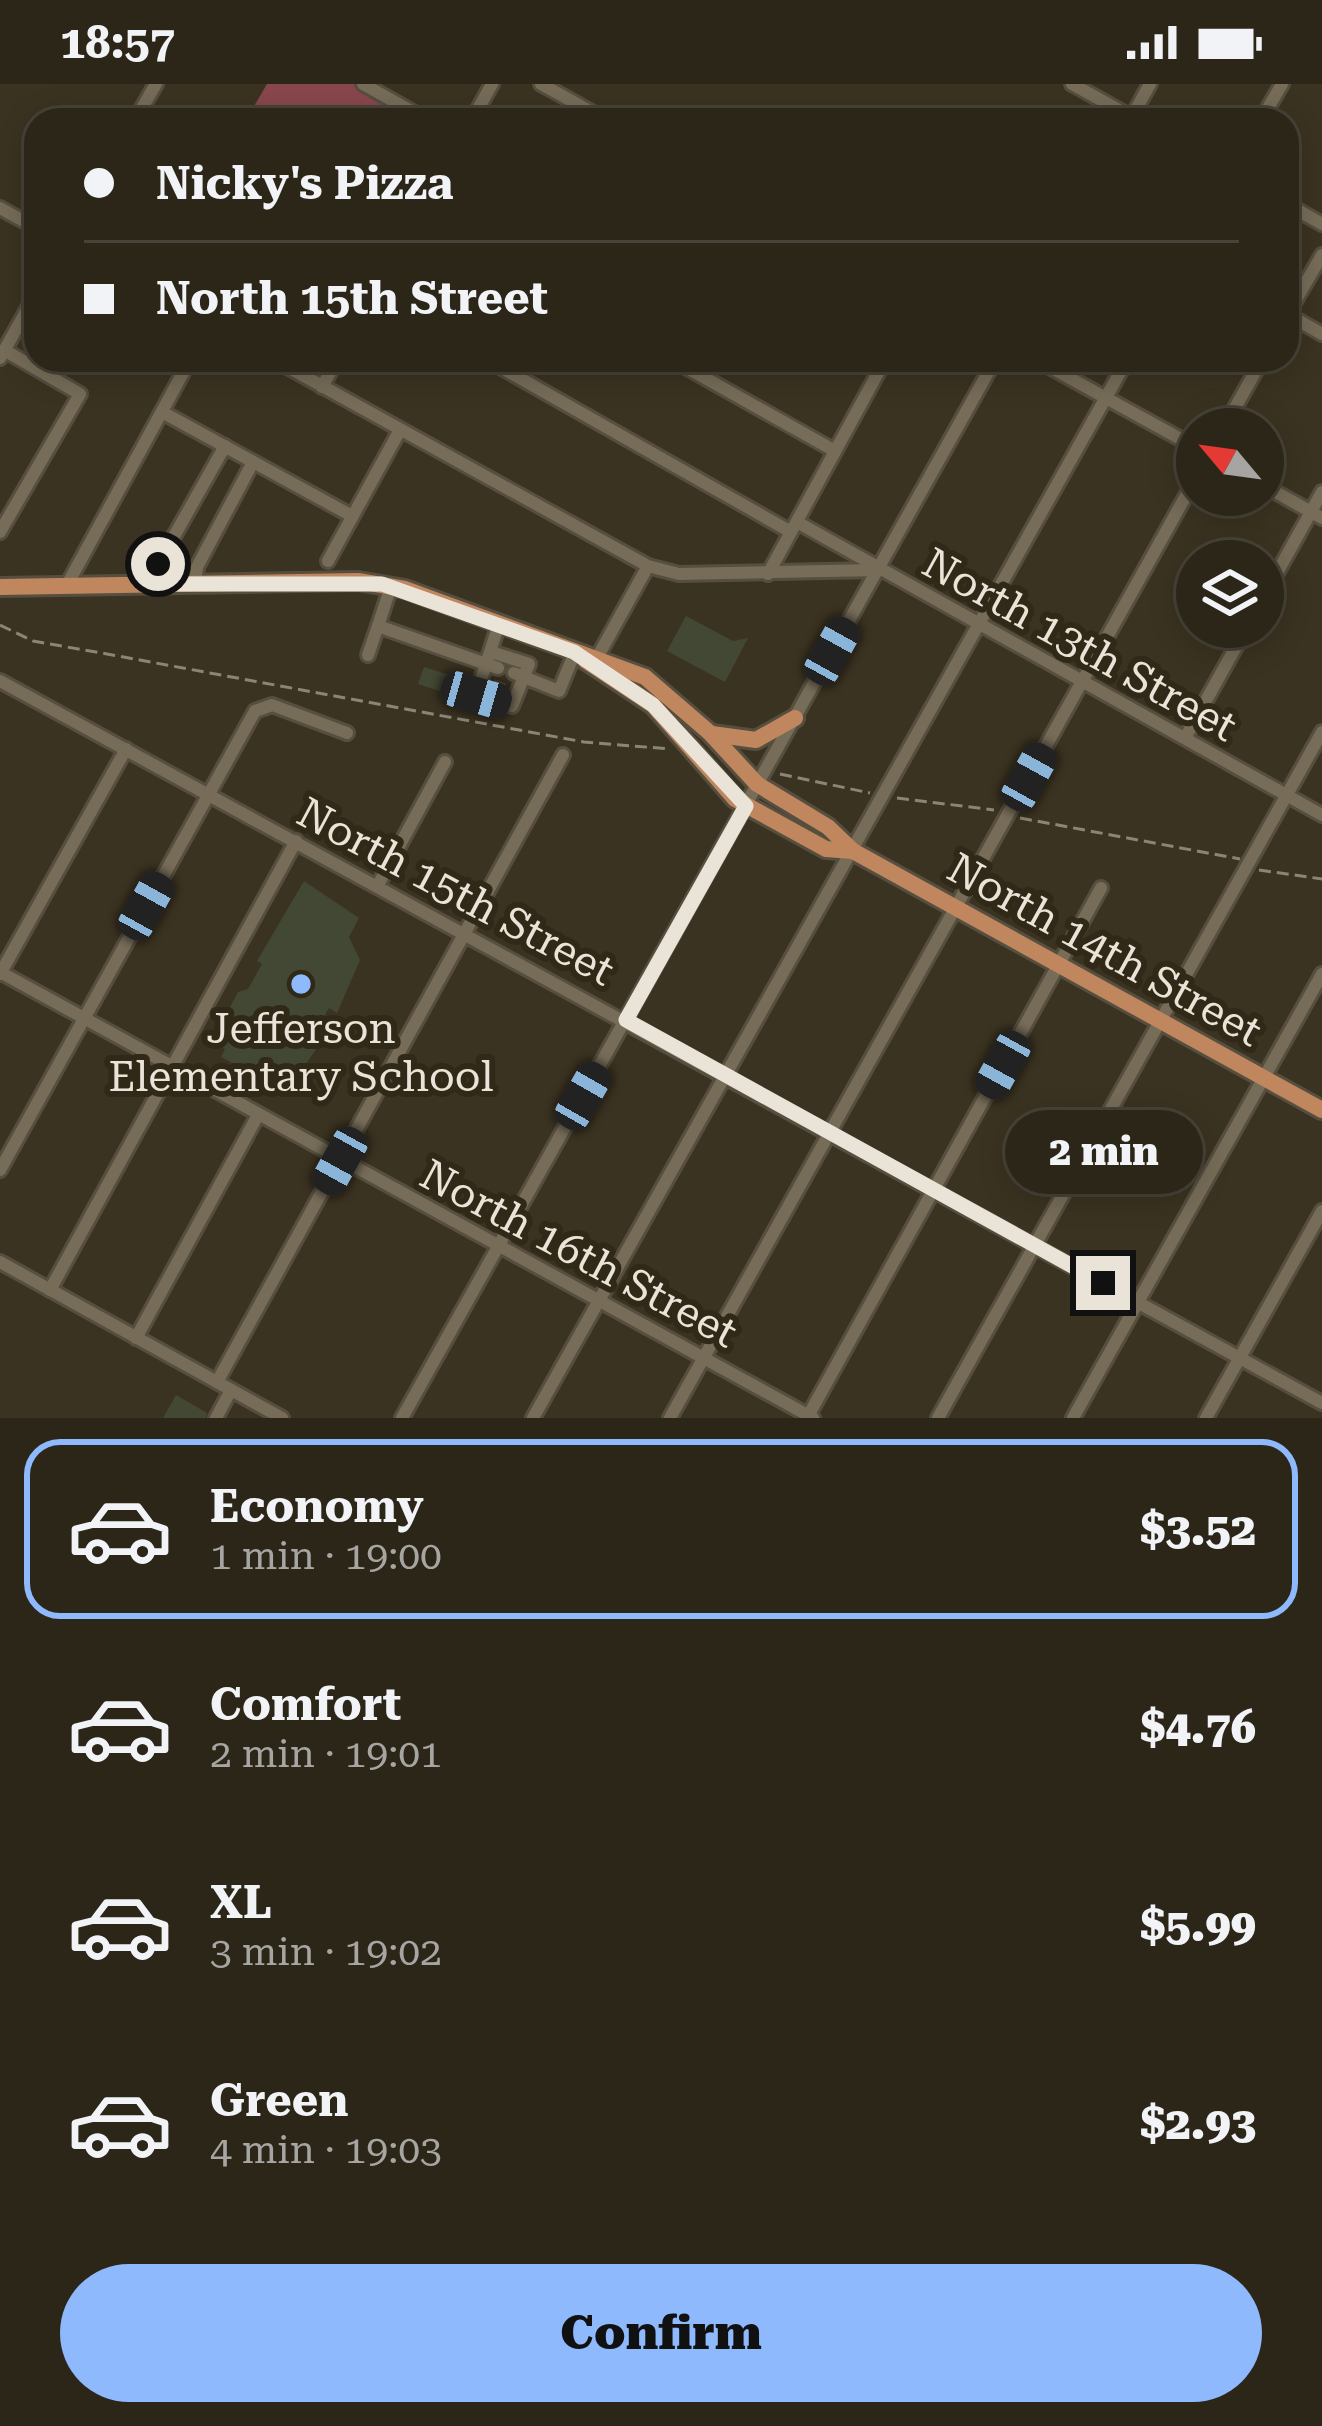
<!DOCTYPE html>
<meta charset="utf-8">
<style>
:root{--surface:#2c2619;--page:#342e22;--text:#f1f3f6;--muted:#a6a5a2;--line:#484338;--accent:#8eb9fd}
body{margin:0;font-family:"Roboto Serif",serif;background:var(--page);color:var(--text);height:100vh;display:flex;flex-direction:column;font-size:45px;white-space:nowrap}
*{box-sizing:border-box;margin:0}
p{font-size:39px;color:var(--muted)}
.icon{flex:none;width:66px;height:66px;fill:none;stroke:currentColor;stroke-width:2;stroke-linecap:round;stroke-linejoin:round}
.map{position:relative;height:1334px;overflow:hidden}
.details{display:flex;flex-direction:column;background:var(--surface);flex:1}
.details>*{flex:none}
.hud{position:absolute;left:24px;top:24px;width:1275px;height:264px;border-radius:36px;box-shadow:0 6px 30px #0003,0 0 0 3px var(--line);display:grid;align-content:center;height:264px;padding:0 60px;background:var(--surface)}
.needle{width:78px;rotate:299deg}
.buttons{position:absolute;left:1176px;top:324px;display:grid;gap:24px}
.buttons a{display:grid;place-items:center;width:108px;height:108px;border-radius:50%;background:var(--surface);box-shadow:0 6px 30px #0003,0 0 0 3px var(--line);font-size:60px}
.end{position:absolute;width:54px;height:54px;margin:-27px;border:15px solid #e9e3d8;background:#111;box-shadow:0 0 0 6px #111}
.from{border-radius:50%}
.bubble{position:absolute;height:84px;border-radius:42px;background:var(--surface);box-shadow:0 6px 30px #0003,0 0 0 3px var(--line);font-size:39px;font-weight:800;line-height:84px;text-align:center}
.car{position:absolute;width:36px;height:72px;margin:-36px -18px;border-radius:15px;box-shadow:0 0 9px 3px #0007;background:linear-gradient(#222 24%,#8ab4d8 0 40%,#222 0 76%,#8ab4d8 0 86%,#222 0)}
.hud b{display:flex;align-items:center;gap:42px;height:114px;font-size:45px}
.hud b+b{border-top:3px solid var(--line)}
.hud i{width:30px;height:30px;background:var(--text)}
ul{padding:21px 0 0;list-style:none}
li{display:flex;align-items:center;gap:36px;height:180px;margin:0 24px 18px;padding:0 36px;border:6px solid transparent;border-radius:36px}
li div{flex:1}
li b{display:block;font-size:45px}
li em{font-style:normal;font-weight:800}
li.on{border-color:var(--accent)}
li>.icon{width:108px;height:108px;stroke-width:1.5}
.primary-button{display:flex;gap:24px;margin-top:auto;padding:24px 60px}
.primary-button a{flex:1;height:138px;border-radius:72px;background:var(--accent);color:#111;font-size:48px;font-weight:800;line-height:138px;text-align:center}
.status{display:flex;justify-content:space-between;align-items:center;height:84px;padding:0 60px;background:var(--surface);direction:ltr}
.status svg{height:33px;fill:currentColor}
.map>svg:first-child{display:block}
.green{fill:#88474d}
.building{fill:#434834}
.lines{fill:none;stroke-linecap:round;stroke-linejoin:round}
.minor-tunnel{stroke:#554d3c;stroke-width:12;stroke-dasharray:12 6;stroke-linecap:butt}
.minor-casing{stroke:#564e3f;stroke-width:18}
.major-casing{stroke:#564e3f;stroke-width:22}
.path{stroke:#8c8577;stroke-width:3;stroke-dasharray:12 6;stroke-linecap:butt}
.minor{stroke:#766c58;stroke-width:12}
.major{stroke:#c0865e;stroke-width:16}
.route{stroke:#e9e3d8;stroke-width:15}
.poi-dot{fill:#8eb9fd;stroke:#312917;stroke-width:4.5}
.labels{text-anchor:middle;stroke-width:12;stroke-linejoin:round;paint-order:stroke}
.street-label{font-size:42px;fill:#e9e3d8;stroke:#312917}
.poi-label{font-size:42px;fill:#e9e3d8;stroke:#312917}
</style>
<div class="status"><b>18:57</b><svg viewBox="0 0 49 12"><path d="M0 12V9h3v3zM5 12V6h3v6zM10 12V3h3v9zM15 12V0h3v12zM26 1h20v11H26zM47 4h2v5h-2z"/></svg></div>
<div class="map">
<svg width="1322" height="1334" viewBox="0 0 1322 1334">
<rect width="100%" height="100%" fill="#3b3321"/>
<polygon class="green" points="267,0 354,0 420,36 246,36"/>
<g class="building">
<polygon points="686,532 733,557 748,554 725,598 667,567"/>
<polygon points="424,583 469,597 467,616 418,600"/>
<polygon points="304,797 359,834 349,853 360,876 337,929 329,924 318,943 324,954 291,1001 281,995 277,1002 263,994 253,1000 237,991 234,980 221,973 225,965 215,960 232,931 230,923 238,908 248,905 262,880 257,877"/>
<polygon points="176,1311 207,1329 206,1334 163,1334"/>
</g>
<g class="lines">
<polyline class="minor-tunnel" points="493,601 507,606"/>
<g class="minor-casing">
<g id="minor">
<polyline points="363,0 427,36"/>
<polyline points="541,0 606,36"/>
<polyline points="1072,0 1137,36"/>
<polyline points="135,36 156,0"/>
<polyline points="472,36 492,0"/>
<polyline points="1130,36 1150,0"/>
<polyline points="1261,36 1282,0"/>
<polyline points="1287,120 1322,140"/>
<polyline points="0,124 36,144"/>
<polyline points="1287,230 1322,250"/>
<polyline points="1287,231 1322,171"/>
<polyline points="0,274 36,210"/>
<polyline points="275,276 648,482 679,490 878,486"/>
<polyline points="488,276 791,448"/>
<polyline points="673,276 835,367"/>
<polyline points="1037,276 1197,364"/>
<polyline points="322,303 337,276"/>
<polyline points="162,328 352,432"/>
<polyline points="1223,345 1262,276"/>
<polyline points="1263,401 1322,434"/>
<polyline points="797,438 1322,731"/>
<polyline points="0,448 80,310 4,266"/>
<polyline points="328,477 400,346"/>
<polyline points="768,490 885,276"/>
<polyline points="195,499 197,483 253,378"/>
<polyline points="158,500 160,477 225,362"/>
<polyline points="67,501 190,276"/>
<polyline points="391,502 378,542 486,580 476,611 512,622 529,580 491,568"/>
<polyline points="1263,514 1322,408"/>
<polyline points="368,571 378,542"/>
<polyline points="598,572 648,482"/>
<polyline points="498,584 486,580 499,540"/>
<polyline points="514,589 559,607 575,568"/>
<polyline points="0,597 1322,1319"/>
<polyline points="1185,654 1247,543"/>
<polyline points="378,801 445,678"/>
<polyline points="0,888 813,1334"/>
<polyline points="0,890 126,665"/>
<polyline points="0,1086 255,627 272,621 347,649"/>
<polyline points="0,1178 282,1334"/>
<polyline points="50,1206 296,757"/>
<polyline points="136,1254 258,1031"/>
<polyline points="217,1298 563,671"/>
<polyline points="216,1334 231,1306"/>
<polyline points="402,1334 995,276"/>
<polyline points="533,1334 1127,276"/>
<polyline points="670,1334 1197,392"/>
<polyline points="807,1334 1101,804"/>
<polyline points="938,1334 1322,648"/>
<polyline points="1073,1334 1322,890"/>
<polyline points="1206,1334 1322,1127"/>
</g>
</g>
<g class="major-casing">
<g id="major">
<polyline points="0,503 358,497 405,505 645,593 710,649 757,700 828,743 853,767 1322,1026"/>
<polyline points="585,576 653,621 735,715 826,765 853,767"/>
<polyline points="712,650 756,656 795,634"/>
</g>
</g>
<g class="path">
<polyline points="0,541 33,557 107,570 584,658 670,665"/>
<polyline points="780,690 870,709"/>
<polyline points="897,714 994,726"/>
<polyline points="1020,734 1240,775"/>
<polyline points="1259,786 1322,795"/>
</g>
<use href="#minor" class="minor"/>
<use href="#major" class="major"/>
</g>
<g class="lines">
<polyline class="route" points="158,480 158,500 382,500 574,568 653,621 746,722 626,936 1103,1199"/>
</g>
<circle class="poi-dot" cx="301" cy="900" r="12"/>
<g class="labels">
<g class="street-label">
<text transform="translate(1080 560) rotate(29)" y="15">North 13th Street</text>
<text transform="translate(456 807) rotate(28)" y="15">North 15th Street</text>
<text transform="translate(1105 865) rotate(29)" y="15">North 14th Street</text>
<text transform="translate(579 1169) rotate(28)" y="15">North 16th Street</text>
</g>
<g class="poi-label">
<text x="301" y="959">Jefferson<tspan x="301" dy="48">Elementary School</tspan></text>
</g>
</g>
</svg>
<div class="buttons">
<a><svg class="needle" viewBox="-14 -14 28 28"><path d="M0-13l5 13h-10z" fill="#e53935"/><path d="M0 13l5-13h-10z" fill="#a6a5a2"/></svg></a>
<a><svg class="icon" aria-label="layers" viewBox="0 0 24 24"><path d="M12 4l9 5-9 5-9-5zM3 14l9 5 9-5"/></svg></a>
</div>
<i class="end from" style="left:158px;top:480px"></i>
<i class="end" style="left:1103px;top:1199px"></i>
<div class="bubble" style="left:1005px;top:1026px;width:198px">2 min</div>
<i class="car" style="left:832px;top:567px;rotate:29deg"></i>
<i class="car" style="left:476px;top:611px;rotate:106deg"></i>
<i class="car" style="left:1029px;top:693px;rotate:29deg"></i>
<i class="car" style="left:146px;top:822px;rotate:29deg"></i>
<i class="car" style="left:1003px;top:981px;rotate:209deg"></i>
<i class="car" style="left:583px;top:1012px;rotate:30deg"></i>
<i class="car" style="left:340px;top:1077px;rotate:209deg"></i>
<div class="hud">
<b><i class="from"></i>Nicky's Pizza</b>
<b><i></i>North 15th Street</b>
</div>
</div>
<section class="details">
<ul>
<li class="on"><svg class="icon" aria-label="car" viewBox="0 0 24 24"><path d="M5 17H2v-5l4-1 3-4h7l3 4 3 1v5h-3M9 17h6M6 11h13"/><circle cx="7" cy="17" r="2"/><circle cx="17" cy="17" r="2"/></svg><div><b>Economy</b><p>1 min · 19:00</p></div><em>$3.52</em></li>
<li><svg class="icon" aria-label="car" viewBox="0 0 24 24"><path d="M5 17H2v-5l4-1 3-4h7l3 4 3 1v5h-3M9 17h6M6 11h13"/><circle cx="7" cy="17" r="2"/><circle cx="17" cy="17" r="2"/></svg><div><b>Comfort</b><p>2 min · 19:01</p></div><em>$4.76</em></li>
<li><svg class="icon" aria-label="car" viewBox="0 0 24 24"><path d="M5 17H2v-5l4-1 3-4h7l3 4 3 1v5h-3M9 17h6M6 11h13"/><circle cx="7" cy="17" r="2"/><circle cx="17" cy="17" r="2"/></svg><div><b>XL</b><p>3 min · 19:02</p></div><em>$5.99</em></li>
<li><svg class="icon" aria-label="car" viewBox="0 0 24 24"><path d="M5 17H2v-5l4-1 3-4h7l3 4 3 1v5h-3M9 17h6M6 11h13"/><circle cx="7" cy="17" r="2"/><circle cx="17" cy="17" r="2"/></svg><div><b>Green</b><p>4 min · 19:03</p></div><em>$2.93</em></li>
</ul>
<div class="primary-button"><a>Confirm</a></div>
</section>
